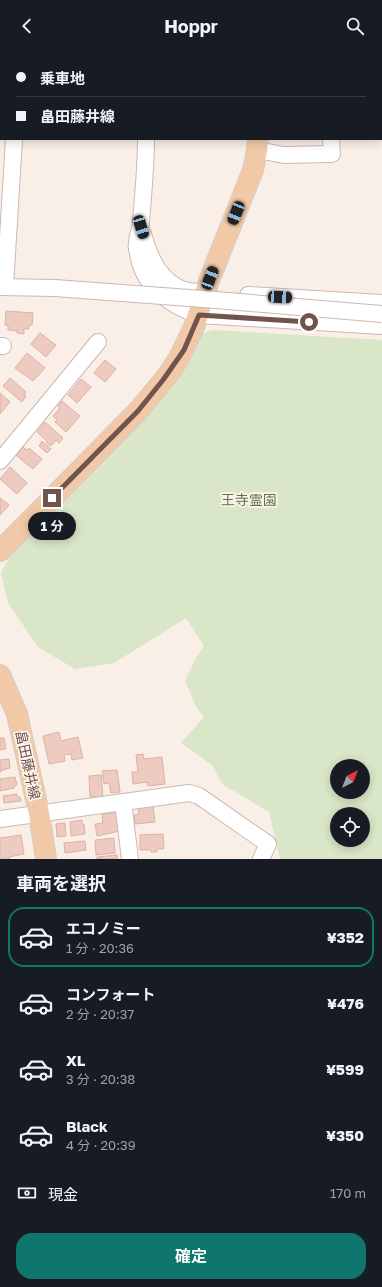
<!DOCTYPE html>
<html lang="ja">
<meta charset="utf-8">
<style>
:root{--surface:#171b24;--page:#242831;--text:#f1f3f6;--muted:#9ea1a6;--line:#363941;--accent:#0f766e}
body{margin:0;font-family:"Golos Text","Noto Sans JP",sans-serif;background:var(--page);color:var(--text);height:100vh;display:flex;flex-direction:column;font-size:15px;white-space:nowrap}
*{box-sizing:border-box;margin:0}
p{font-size:13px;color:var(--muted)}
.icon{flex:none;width:22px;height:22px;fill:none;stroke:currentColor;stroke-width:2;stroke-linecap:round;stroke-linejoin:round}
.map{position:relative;height:807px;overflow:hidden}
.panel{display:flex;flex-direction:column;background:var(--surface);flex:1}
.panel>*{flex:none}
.top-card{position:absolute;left:0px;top:0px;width:382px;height:88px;box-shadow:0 2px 10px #0003;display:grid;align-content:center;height:88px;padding:0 16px;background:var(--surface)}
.needle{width:26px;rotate:42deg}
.controls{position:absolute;left:330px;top:707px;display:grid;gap:8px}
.controls a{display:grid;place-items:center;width:40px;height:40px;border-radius:50%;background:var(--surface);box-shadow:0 2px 10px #0003;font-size:20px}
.end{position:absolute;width:18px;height:18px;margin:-9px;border:5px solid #71544e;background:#fff;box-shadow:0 0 0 2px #fff}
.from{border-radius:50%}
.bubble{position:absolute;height:28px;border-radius:14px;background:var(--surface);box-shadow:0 2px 10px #0003;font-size:13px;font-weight:700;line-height:28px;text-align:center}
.car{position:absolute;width:12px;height:24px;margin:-12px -6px;border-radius:5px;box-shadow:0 0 3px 1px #0007;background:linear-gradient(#222 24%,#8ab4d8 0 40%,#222 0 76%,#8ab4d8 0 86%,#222 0)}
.top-card b{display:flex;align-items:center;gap:14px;height:38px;font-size:15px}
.top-card b+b{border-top:1px solid var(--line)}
.top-card i{width:10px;height:10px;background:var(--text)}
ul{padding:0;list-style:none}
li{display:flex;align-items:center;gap:12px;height:60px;margin:0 8px 6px;padding:0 8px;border:2px solid transparent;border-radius:16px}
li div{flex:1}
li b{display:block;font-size:15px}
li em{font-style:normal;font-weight:700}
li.selected{border-color:var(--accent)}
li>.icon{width:36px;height:36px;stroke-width:1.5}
h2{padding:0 16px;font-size:18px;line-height:48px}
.pay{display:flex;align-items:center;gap:10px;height:44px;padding:0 16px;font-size:15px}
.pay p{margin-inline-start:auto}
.cta{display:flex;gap:8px;margin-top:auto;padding:8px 16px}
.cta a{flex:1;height:46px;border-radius:16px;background:var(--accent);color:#fff;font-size:16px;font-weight:700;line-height:46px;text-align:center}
header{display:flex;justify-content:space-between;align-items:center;height:52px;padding:0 16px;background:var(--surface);font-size:18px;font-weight:700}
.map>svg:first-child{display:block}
.green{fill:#d9e6c7;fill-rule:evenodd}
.building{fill:#edcbc1;stroke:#deb0a3}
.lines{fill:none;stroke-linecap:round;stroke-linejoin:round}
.minor-casing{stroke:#cdb8b1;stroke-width:18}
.major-casing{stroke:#d4ccca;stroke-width:22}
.minor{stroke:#fff;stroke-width:16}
.major{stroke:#f2c9a6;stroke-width:20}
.minor-bridge-casing{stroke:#cdb8b1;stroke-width:18;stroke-linecap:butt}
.minor-bridge{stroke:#fff;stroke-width:16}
.route{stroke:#71544e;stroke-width:5}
.labels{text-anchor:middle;stroke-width:3.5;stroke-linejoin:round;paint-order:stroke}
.park-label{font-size:14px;fill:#5d7647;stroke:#fdf4ed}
.street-label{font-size:14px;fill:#71544e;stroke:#fdf4ed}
</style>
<header><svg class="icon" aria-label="back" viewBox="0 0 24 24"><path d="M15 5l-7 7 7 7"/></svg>Hoppr<svg class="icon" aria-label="search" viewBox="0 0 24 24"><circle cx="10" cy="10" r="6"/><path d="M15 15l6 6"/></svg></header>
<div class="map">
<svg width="382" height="807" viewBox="0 0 382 807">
<rect width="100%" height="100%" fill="#faefe7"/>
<path class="green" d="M 212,278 L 382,288 L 382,807 L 280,807 L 269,760 L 222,732 L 212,713 L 181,691 L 204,665 L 197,656 L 185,629 L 196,606 L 204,594 L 186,566 L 114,611 L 75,617 L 38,595 L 8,551 L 1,521 L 12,501 L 43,467 L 172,336 L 190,308 L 202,282 ZM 337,714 L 363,714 L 363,740 L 337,740 ZM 337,762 L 363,762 L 363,788 L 337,788 Z"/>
<g class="building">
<polygon points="6,259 33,261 32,273 29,273 29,277 24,277 24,282 17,281 17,279 8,278 8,273 5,273"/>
<polygon points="40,281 56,293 46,305 31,292"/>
<polygon points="27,301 45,316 33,329 15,316"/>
<polygon points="105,308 116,317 105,330 94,321"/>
<polygon points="10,326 26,340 24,343 26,344 22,350 3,334"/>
<polygon points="81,327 91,335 77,351 68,343"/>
<polygon points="0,341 10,350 0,362"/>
<polygon points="62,349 80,364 66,380 55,370 57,368 53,364 60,356 58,354"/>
<polygon points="45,370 63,386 59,391 56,388 51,394 46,390 47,389 37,380"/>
<polygon points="42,389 51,397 47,401 39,394"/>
<polygon points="23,395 27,398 29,396 42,407 33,417 16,403"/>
<polygon points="10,415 27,431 17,442 0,427"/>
<polygon points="0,446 9,453 0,463"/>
<polygon points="59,680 61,689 78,685 83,706 72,708 71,702 64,703 65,709 49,712 43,684"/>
<polygon points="0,686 4,686 6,697 0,698"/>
<polygon points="143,702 144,707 162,705 165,732 148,734 147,730 133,732 132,720 138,720 136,703"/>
<polygon points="9,707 10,716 2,718 2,719 0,720 0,708"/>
<polygon points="117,718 120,740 111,741 109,731 104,732 102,719"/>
<polygon points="101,723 103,745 90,745 89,724"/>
<polygon points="15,725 17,733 14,734 14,736 0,739 0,727"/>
<polygon points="17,742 18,745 20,745 21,749 4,751 3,744"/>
<polygon points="153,754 155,770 135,772 134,763 139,762 138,756"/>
<polygon points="116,760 120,779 97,784 95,772 103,771 102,762"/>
<polygon points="82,768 82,772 84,772 85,782 71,784 70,770"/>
<polygon points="65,771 66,784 57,785 56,772"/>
<polygon points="163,782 164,797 157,797 157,800 151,800 151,798 140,798 140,783"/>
<polygon points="21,783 24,802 9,805 9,807 0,807 0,786"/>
<polygon points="114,786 115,801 96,803 95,788"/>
<polygon points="85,789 86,798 65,801 64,791"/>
<polygon points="117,803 117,807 97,807 97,805"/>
</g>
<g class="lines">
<g class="minor-casing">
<g id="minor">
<polyline points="323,0 323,1"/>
<path d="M 146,87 C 146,115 143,143 141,170 C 141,177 137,184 137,191 C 136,194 137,198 138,201 C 142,232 169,254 199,263 L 382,274"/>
<polyline points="257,98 284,103 332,102 331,87"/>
<path d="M 143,182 C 150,206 160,232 188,239 C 194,240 201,240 207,241"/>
<polyline points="0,235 55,236"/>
<polyline points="5,235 14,87"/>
<polyline points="248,243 382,251"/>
<polyline points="0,294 3,294"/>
<polyline points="0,409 98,290"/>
<polyline points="123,750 130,807"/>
<polyline points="0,767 189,741 199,744 268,792 261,807"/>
</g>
</g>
<g class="major-casing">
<g id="major">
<polyline points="250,0 251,1"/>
<polyline points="0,499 138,359 168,323 179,306 194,275 210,226 253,118 257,98 258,87"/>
<polyline points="0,623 17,662 39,761 46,807"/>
</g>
</g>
<use href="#minor" class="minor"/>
<use href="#major" class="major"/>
<g class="minor-bridge-casing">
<polyline id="minor-bridge" points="55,236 216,248 382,262"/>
</g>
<use href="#minor-bridge" class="minor-bridge"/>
</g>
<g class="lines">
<polyline class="route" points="52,446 138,359 163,328 184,298 199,263 309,270"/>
</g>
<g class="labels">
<g class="park-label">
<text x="249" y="453">王寺霊園</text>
</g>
<g class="street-label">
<text transform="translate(28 713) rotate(78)" y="5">畠田藤井線</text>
</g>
</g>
</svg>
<div class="controls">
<a><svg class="needle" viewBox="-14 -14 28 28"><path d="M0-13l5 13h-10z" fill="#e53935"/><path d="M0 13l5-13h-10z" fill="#9ea1a6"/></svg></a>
<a><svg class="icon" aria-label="locate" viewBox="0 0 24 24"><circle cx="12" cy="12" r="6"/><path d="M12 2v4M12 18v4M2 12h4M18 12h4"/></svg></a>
</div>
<i class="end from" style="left:309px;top:270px"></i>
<i class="end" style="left:52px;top:446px"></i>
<div class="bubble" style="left:28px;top:460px;width:48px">1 分</div>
<i class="car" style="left:236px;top:161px;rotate:202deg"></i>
<i class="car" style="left:141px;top:175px;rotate:163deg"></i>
<i class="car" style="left:210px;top:226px;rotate:21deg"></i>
<i class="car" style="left:280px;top:245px;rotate:93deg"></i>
<div class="top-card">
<b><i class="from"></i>乗車地</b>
<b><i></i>畠田藤井線</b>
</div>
</div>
<section class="panel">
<h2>車両を選択</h2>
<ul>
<li class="selected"><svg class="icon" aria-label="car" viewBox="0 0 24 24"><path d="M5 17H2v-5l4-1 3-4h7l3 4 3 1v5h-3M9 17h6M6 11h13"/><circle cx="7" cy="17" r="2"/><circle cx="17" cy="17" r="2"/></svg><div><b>エコノミー</b><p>1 分 · 20:36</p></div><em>¥352</em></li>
<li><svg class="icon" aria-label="car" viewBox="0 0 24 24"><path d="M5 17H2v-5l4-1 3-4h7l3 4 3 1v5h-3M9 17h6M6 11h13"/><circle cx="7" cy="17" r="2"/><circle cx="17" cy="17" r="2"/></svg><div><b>コンフォート</b><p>2 分 · 20:37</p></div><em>¥476</em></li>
<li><svg class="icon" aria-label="car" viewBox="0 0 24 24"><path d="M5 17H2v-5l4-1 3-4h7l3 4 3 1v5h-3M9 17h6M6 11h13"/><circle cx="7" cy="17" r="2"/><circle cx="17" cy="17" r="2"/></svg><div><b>XL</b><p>3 分 · 20:38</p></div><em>¥599</em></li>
<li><svg class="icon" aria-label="car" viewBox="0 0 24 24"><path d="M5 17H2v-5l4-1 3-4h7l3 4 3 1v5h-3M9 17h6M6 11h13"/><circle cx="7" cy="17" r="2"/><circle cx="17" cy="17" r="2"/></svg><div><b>Black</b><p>4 分 · 20:39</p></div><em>¥350</em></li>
</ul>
<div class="pay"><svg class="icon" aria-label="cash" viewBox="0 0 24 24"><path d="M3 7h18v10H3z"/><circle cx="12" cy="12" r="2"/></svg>現金<p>170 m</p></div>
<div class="cta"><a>確定</a></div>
</section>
